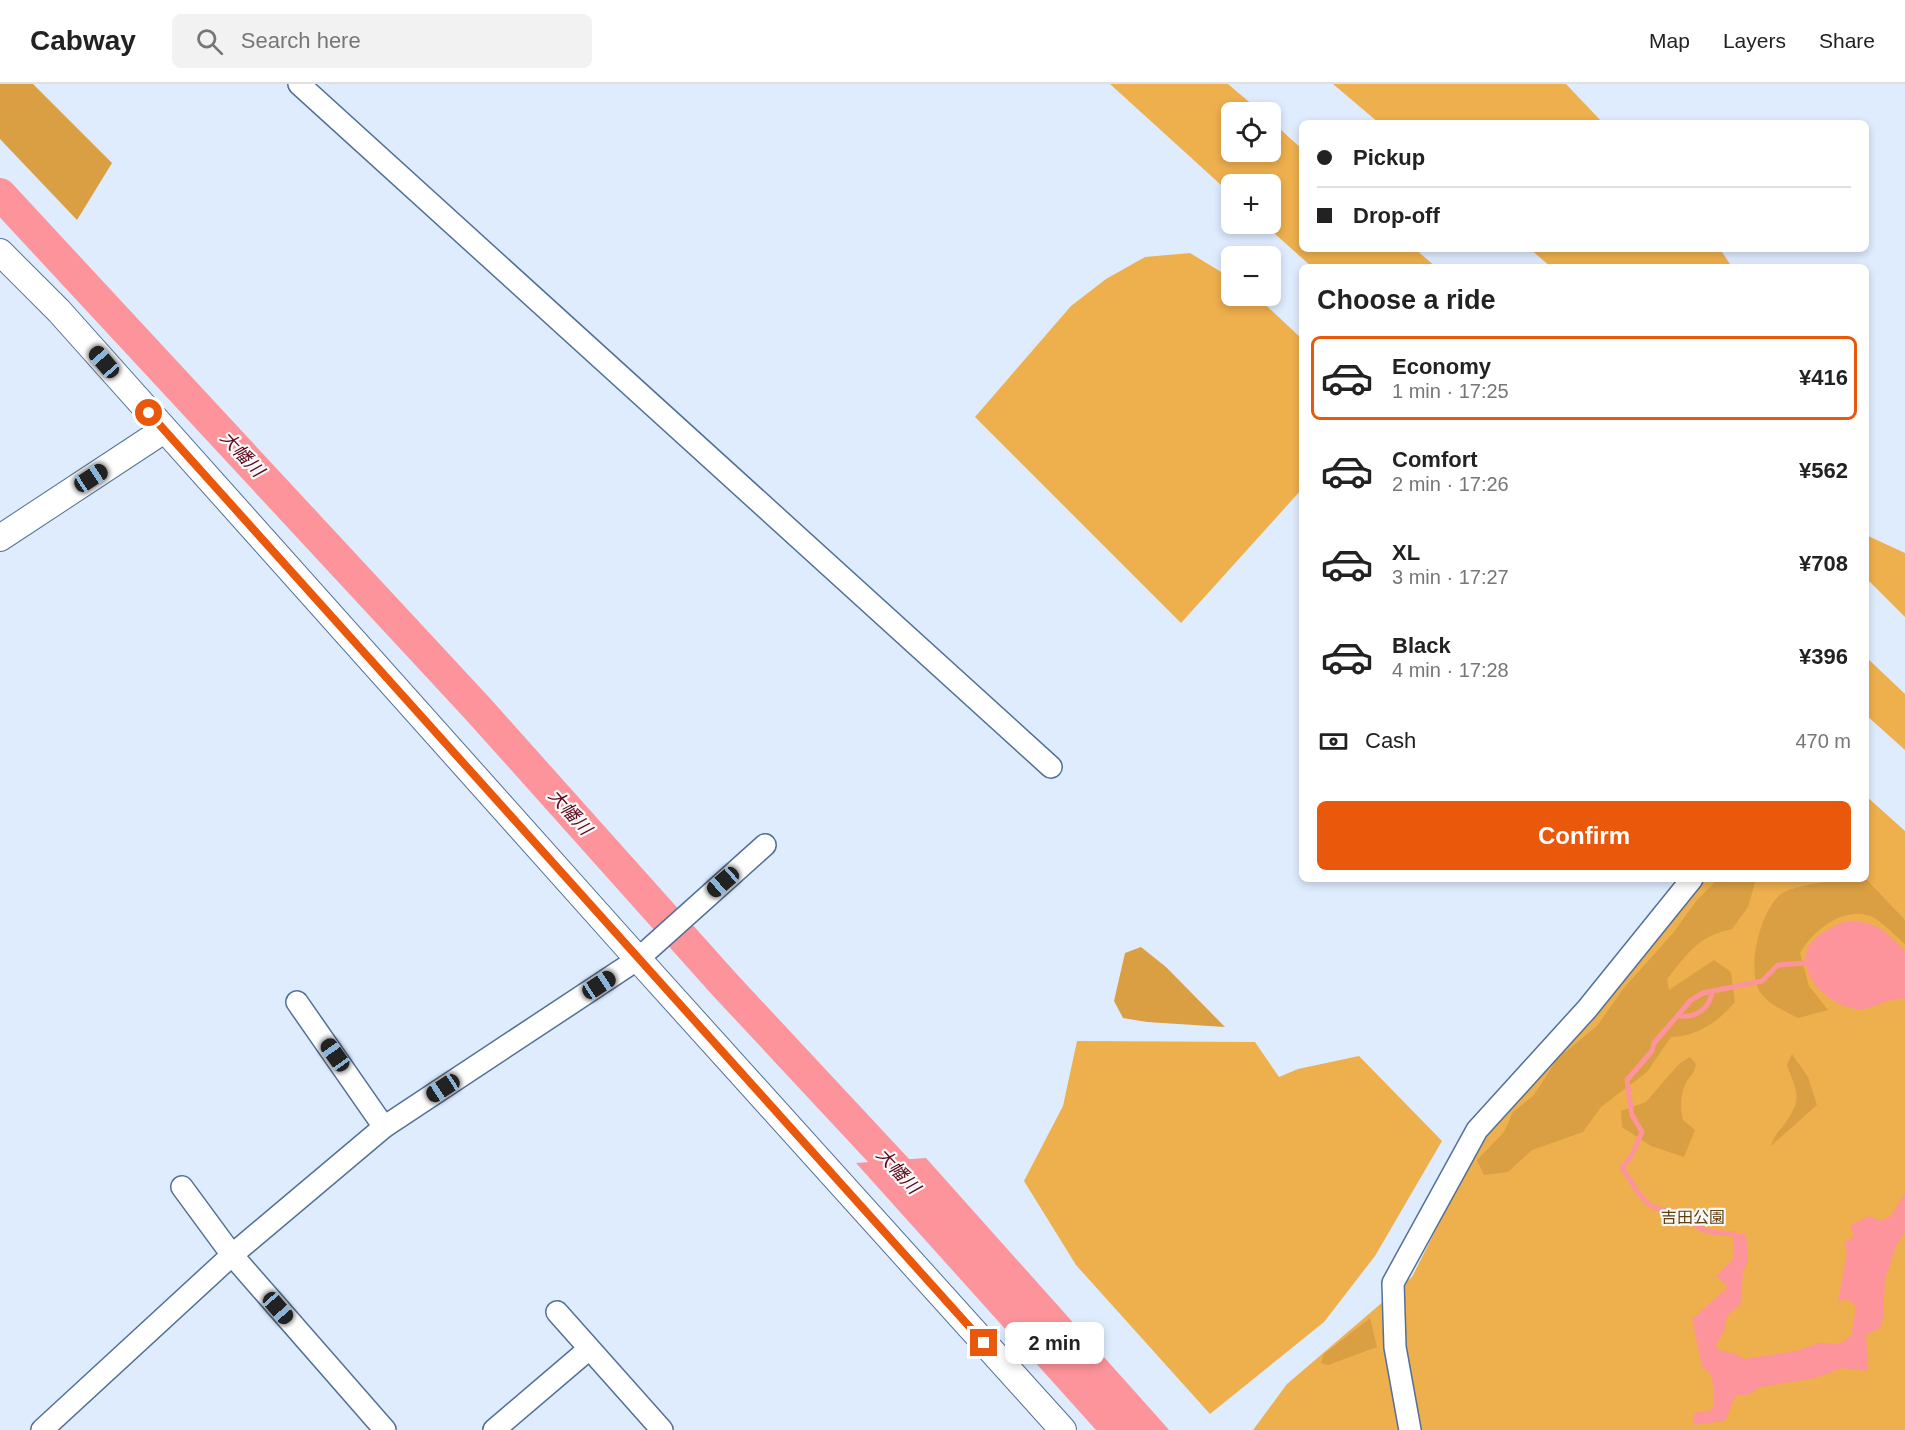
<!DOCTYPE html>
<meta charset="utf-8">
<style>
:root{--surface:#fff;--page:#f2f2f2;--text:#222;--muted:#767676;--line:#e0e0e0;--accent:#ea580c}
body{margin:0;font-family:Arial,"Noto Sans JP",sans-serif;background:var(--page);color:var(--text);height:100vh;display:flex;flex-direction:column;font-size:22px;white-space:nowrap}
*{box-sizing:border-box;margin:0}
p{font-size:20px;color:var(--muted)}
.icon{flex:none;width:33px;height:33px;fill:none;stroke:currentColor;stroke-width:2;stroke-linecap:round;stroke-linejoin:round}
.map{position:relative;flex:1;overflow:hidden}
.panel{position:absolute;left:1299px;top:180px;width:570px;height:618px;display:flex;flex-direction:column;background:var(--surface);border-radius:9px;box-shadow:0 3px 9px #0003}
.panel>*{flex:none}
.banner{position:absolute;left:1299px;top:36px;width:570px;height:132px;border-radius:9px;box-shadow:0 3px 9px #0003;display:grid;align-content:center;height:132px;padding:0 18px;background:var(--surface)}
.fabs{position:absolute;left:1221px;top:18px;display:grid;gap:12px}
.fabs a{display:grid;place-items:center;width:60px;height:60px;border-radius:9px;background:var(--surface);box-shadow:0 3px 9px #0003;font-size:30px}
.end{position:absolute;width:27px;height:27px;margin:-14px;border:8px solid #ea580c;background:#fff;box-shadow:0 0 0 3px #fff}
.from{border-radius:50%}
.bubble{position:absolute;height:42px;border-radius:9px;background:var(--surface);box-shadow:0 3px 9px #0003;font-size:20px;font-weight:700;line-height:42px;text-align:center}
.car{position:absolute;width:18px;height:36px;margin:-18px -9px;border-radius:8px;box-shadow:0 0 4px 2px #0007;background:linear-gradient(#222 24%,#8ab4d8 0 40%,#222 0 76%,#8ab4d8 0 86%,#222 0)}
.banner b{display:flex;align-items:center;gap:21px;height:57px;font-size:22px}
.banner b+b{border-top:2px solid var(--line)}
.banner i{width:15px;height:15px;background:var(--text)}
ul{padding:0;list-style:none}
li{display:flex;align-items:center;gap:18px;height:84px;margin:0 12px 9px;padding:0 6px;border:3px solid transparent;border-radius:9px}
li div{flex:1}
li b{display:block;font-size:22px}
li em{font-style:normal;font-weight:700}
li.on{border-color:var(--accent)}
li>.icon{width:54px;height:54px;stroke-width:1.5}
h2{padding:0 18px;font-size:27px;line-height:72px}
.pay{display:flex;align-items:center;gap:15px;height:66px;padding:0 18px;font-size:22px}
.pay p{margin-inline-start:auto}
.primary-button{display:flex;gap:12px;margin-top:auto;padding:12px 18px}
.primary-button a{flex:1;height:69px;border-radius:9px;background:var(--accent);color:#fff;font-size:24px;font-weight:700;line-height:69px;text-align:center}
header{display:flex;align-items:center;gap:36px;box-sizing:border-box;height:84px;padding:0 30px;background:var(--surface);border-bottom:2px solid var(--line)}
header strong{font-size:28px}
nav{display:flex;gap:33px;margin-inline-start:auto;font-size:21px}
.search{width:420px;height:54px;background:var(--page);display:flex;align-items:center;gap:15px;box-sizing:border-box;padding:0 21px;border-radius:9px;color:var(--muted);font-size:22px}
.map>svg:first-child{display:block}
.green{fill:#eeaf4d}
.forest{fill:#da9f42}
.water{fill:#fd939b}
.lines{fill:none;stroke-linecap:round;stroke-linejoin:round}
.stream{stroke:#fd939b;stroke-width:5}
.river{stroke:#fd939b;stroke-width:32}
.minor-casing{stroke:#527098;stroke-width:24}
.tertiary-casing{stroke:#527098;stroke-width:28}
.minor{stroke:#fff;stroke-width:21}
.tertiary{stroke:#fff;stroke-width:26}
.route{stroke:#ea580c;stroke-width:8}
.labels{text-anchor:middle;stroke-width:4.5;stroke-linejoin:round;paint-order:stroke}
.park-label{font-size:16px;fill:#5f410e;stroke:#f8f8f8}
.water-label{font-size:18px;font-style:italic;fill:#5a061b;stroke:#f8f8f8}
</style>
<header>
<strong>Cabway</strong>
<div class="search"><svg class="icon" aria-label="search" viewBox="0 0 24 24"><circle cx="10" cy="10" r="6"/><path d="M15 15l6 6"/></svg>Search here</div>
<nav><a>Map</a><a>Layers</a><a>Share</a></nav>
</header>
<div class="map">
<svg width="1905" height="1346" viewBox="0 0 1905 1346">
<rect width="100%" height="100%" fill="#deecfe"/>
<g class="green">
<polygon points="1110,0 1228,0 1261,28 1232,28 1232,68 1270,68 1271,37 1302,65 1302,165 1415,165 1436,183 1312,183 1264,140 1270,140 1270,100 1232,100 1231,110"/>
<polygon points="1333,0 1566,0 1603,39 1379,39"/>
<polygon points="1530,165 1720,165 1732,183 1551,183"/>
<polygon points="1190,169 1231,194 1232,212 1256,212 1302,255 1302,405 1181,539 975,333 1071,222 1106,195 1145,173"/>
<polygon points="1866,451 1905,469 1905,533 1866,494"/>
<polygon points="1866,573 1905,610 1905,666 1866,631"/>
<polygon points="1866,712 1905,747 1905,1346 1253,1346 1287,1300 1412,1193 1478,1062 1691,795 1866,795"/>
<polygon points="1077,957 1255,958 1279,993 1298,985 1359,972 1442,1057 1375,1172 1324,1238 1210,1330 1076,1181 1024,1097 1063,1022"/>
</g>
<g class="forest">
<polygon points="0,0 33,0 112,79 77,136 0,55"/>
<path d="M 1718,795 L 1756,795 L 1748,823 L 1732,845 C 1698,852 1687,870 1667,895 L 1669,906 L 1714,876 L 1731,888 L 1735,918 C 1718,938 1698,952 1671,953 L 1647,988 L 1601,1023 L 1583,1048 L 1532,1066 L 1508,1088 L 1484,1091 L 1477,1076 L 1504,1048 L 1513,1028 L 1534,1011 L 1557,975 L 1597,942 L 1624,904 L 1673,849 L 1697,816 Z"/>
<path d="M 1866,795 L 1905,836 L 1905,860 C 1896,852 1886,842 1876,835 C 1848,818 1813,846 1800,869 L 1809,902 L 1828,926 L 1798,934 C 1785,927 1769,921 1760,908 C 1746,885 1760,827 1781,810 C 1794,800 1848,795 1866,795 Z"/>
<polygon points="1141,863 1166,883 1225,943 1147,938 1123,934 1114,917 1125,869"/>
<path d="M 1792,970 L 1808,993 L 1817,1021 L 1771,1062 C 1773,1054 1777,1049 1783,1042 C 1803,1015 1798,1011 1787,981 Z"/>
<path d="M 1690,973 L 1696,980 C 1694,989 1692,990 1687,997 C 1680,1009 1680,1022 1683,1036 L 1695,1046 L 1684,1073 L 1651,1062 L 1622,1043 L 1621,1027 L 1646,1018 L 1678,981 Z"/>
<polygon points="1370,1234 1377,1263 1328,1281 1321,1279 1324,1270"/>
</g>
<g class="water">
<path d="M 1845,837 C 1877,837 1884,846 1905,867 L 1905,915 C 1888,912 1872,928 1856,925 C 1830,921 1797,893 1808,864 C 1814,851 1833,843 1845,837 Z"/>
<polygon points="926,1074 1162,1338 1169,1346 1096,1346 856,1079"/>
<path d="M 1905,1109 L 1905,1148 L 1896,1162 L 1885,1196 L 1883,1236 L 1880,1244 L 1866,1251 L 1868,1287 L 1842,1284 L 1816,1294 L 1760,1303 L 1748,1311 L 1737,1311 C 1730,1319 1731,1328 1724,1337 L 1694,1341 L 1694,1329 L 1710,1327 L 1714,1321 L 1714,1306 L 1711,1291 L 1702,1282 L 1692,1235 L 1728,1203 L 1716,1192 L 1733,1175 L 1734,1150 L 1746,1150 L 1748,1177 L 1743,1187 L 1741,1219 L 1727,1232 L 1724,1247 L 1716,1260 L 1718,1266 L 1736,1270 L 1744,1275 L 1797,1267 L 1819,1259 L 1840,1260 L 1851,1252 L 1856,1223 L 1849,1216 L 1838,1217 L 1847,1169 L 1844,1159 L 1854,1152 L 1850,1141 L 1870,1132 L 1880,1137 L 1891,1132 Z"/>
</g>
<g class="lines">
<g class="stream">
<path d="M 1680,932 C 1696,934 1710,924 1712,908"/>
<path d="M 1734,1150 C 1708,1148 1698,1149 1682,1127 C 1643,1129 1642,1112 1622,1084 L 1632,1071 L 1642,1048 L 1632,1031 L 1627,996 L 1652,967 L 1654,959 L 1691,916 L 1703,909 L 1762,897 L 1778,881 L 1805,879"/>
</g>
<polyline class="river" points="0,110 478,625 724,900 917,1107"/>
<g class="minor-casing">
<g id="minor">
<polyline points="299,0 1051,683"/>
<polyline points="297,918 384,1043"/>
<polyline points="182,1103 232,1171 385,1346"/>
<polyline points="557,1228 662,1346"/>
<polyline points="42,1346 232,1171 384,1043 638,875 765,761"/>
<polyline points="494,1346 589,1265"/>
<polyline points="1410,1346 1395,1263 1393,1199 1477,1046 1587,925 1692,795"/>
</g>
</g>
<g class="tertiary-casing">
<g id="tertiary">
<polyline points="0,168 59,227 638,875 1063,1346"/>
<polyline points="0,454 164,346"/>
</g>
</g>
<use href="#minor" class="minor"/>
<use href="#tertiary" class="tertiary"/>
</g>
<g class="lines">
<polyline class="route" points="149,329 984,1259"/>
</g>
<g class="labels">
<g class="park-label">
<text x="1693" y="1139">吉田公園</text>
</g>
<g class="water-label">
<text transform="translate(242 370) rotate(47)" y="6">大幡川</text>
<text transform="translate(570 728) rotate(48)" y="6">大幡川</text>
<text transform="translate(898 1087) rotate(47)" y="6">大幡川</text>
</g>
</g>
</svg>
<div class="fabs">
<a><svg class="icon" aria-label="locate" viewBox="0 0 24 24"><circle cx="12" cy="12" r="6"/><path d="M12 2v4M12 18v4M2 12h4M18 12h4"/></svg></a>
<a>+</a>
<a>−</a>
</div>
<i class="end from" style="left:149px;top:329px"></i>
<i class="end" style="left:984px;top:1259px"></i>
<div class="bubble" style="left:1005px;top:1238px;width:99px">2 min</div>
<i class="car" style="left:104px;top:278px;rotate:319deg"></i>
<i class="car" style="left:91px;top:394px;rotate:57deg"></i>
<i class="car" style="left:723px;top:798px;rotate:229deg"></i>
<i class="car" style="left:599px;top:901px;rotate:57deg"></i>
<i class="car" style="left:335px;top:971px;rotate:325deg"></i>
<i class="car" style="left:443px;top:1004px;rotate:237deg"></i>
<i class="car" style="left:278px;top:1224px;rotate:139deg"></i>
<div class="banner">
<b><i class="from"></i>Pickup</b>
<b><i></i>Drop-off</b>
</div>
<section class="panel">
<h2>Choose a ride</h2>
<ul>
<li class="on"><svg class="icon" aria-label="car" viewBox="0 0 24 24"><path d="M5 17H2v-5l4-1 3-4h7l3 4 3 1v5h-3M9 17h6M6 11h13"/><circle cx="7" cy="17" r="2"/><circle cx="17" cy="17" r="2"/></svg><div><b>Economy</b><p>1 min · 17:25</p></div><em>¥416</em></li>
<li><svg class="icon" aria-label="car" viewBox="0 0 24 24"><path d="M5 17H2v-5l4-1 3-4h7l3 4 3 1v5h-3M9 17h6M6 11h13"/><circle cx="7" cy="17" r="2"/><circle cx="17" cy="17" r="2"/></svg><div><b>Comfort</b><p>2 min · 17:26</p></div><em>¥562</em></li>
<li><svg class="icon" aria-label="car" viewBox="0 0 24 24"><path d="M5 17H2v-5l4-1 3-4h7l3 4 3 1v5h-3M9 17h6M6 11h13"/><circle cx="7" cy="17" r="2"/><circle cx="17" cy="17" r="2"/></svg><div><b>XL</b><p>3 min · 17:27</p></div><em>¥708</em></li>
<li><svg class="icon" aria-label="car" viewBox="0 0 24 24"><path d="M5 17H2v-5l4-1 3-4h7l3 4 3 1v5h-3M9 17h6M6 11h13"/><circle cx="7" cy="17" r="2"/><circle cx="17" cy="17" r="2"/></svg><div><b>Black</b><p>4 min · 17:28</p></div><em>¥396</em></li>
</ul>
<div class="pay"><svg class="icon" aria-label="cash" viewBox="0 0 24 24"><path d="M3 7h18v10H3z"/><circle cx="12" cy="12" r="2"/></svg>Cash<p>470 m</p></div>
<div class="primary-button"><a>Confirm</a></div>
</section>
</div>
